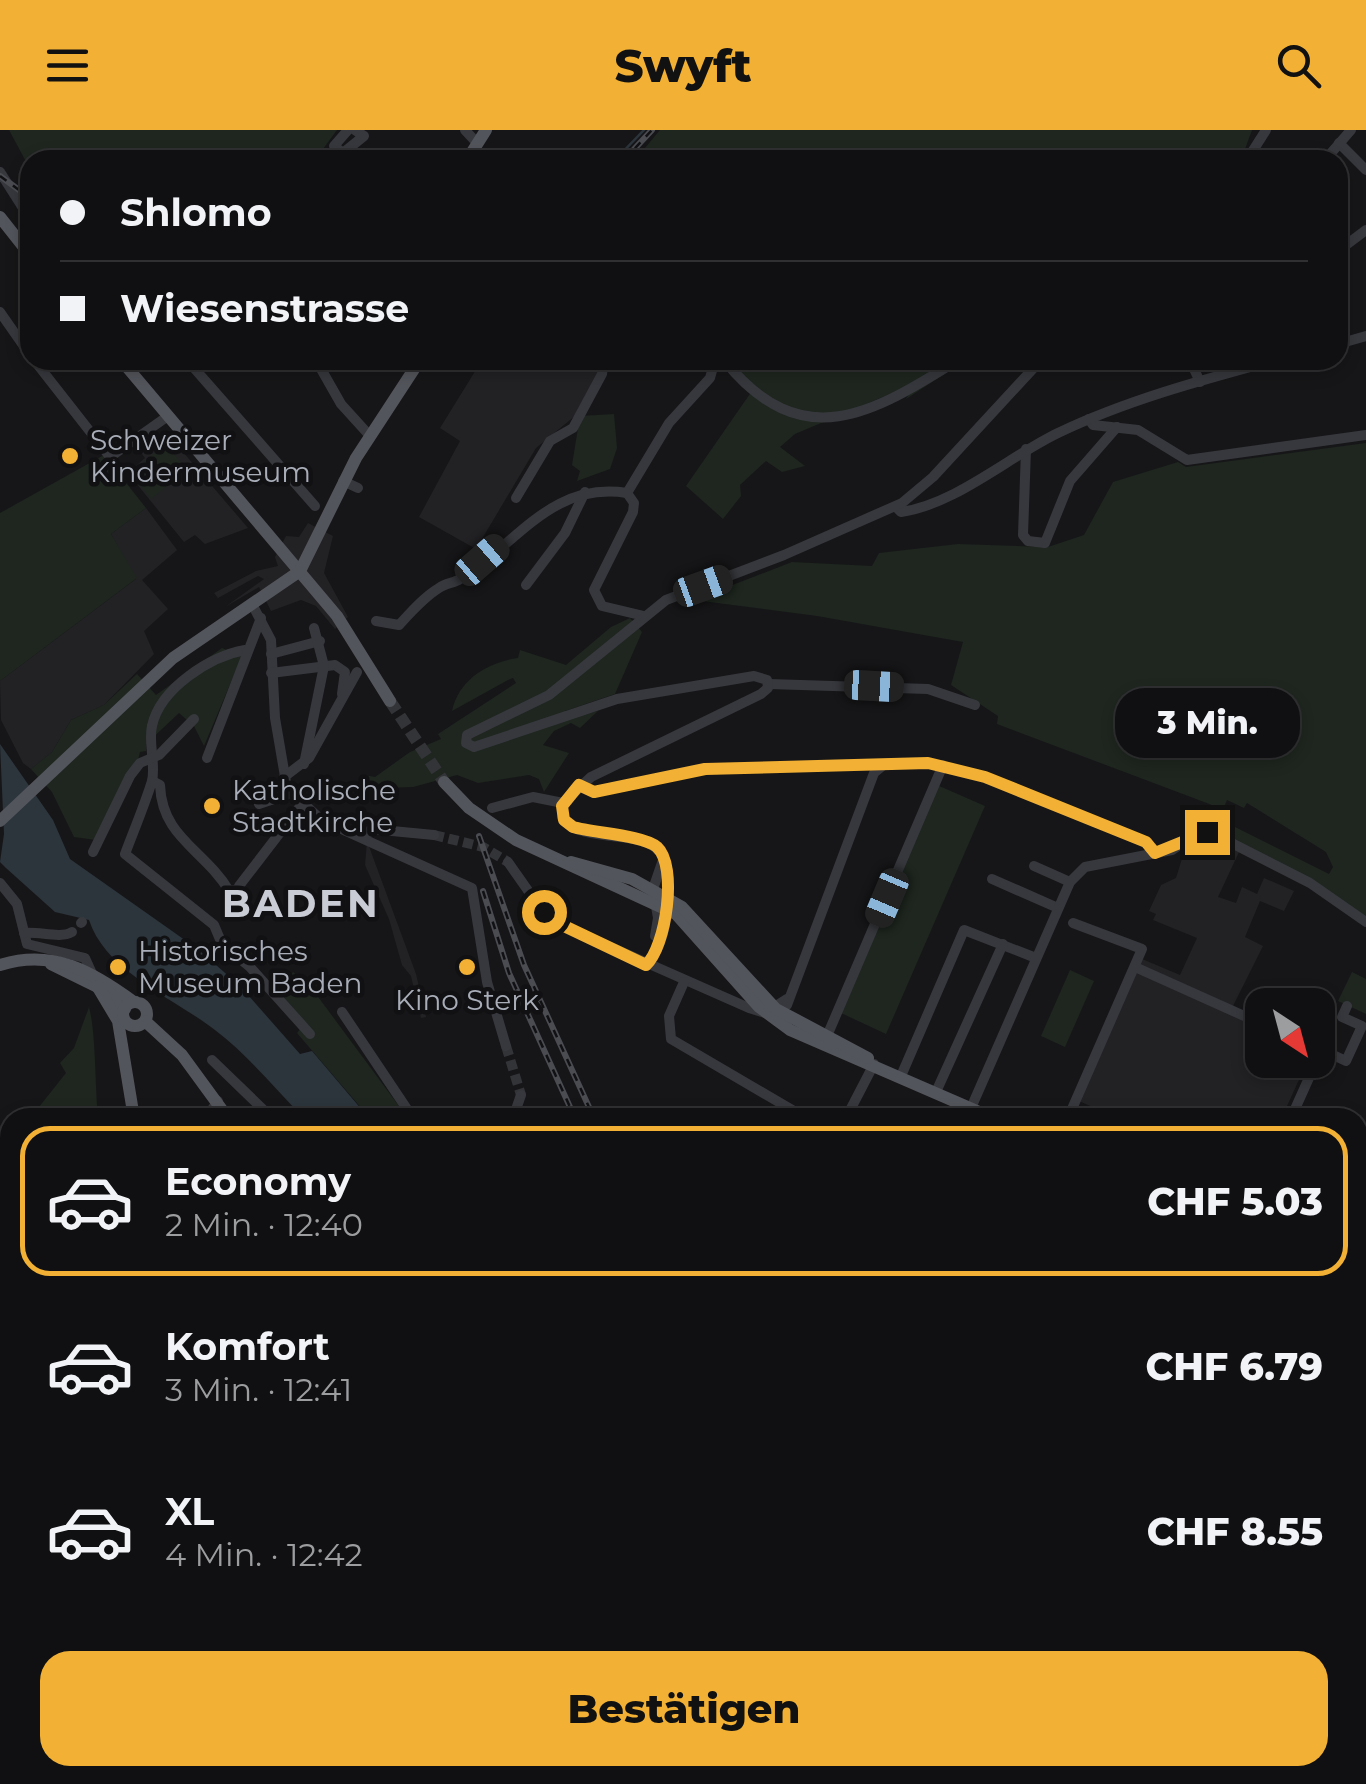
<!DOCTYPE html>
<html lang="de">
<meta charset="utf-8">
<style>
:root{--surface:#101012;--page:#19191b;--text:#f1f3f6;--muted:#9c9d9f;--line:#303032;--accent:#f2b134}
body{margin:0;font-family:Montserrat,sans-serif;background:var(--page);color:var(--text);height:100vh;display:flex;flex-direction:column;font-size:38px;white-space:nowrap}
*{box-sizing:border-box;margin:0}
p{font-size:32px;color:var(--muted)}
.icon{flex:none;width:55px;height:55px;fill:none;stroke:currentColor;stroke-width:2;stroke-linecap:round;stroke-linejoin:round}
.map{position:relative;flex:1;overflow:hidden}
.sheet{position:absolute;left:0px;top:978px;width:1368px;height:678px;display:flex;flex-direction:column;background:var(--surface);border-radius:30px 30px 0 0;box-shadow:0 5px 15px #0003,0 0 0 2px var(--line)}
.sheet>*{flex:none}
.top-card{position:absolute;left:20px;top:20px;width:1328px;height:220px;border-radius:30px;box-shadow:0 5px 15px #0003,0 0 0 2px var(--line);display:grid;align-content:center;height:220px;padding:0 40px;background:var(--surface)}
.needle{width:65px;rotate:144deg}
.controls{position:absolute;left:1245px;top:858px;display:grid;gap:20px}
.controls a{display:grid;place-items:center;width:90px;height:90px;border-radius:20px;background:var(--surface);box-shadow:0 5px 15px #0003,0 0 0 2px var(--line);font-size:50px}
.end{position:absolute;width:45px;height:45px;margin:-22px;border:12px solid #f2b134;background:#111;box-shadow:0 0 0 5px #111}
.from{border-radius:50%}
.bubble{position:absolute;height:70px;border-radius:30px;background:var(--surface);box-shadow:0 5px 15px #0003,0 0 0 2px var(--line);font-size:32px;font-weight:800;line-height:70px;text-align:center}
.car{position:absolute;width:30px;height:60px;margin:-30px -15px;border-radius:12px;box-shadow:0 0 8px 2px #0007;background:linear-gradient(#222 24%,#8ab4d8 0 40%,#222 0 76%,#8ab4d8 0 86%,#222 0)}
.top-card b{display:flex;align-items:center;gap:35px;height:95px;font-size:38px}
.top-card b+b{border-top:2px solid var(--line)}
.top-card i{width:25px;height:25px;background:var(--text)}
ul{padding:18px 0 0;list-style:none}
li{display:flex;align-items:center;gap:30px;height:150px;margin:0 20px 15px;padding:0 20px;border:5px solid transparent;border-radius:30px}
li div{flex:1}
li b{display:block;font-size:38px}
li em{font-style:normal;font-weight:800}
li.selected{border-color:var(--accent)}
li>.icon{width:90px;height:90px;stroke-width:1.5}
.primary-button{display:flex;gap:20px;margin-top:auto;padding:20px 40px}
.primary-button a{flex:1;height:115px;border-radius:30px;background:var(--accent);color:#111;font-size:40px;font-weight:800;line-height:115px;text-align:center}
header{display:flex;justify-content:space-between;align-items:center;height:130px;padding:0 40px;background:var(--accent);color:#111;font-size:45px;font-weight:800}
.map>svg:first-child{display:block}
.built{fill:#222225}
.green{fill:#1e261f;fill-rule:evenodd}
.water{fill:#2c353c}
.lines{fill:none;stroke-linecap:round;stroke-linejoin:round}
.stream{stroke:#2c353c;stroke-width:2.5}
.minor-tunnel{stroke:#333438;stroke-width:10;stroke-dasharray:10 5;stroke-linecap:butt}
.major-tunnel{stroke:#333438;stroke-width:12;stroke-dasharray:12 6;stroke-linecap:butt}
.minor{stroke:#37383d;stroke-width:10}
.major{stroke:#53555c;stroke-width:12}
.rail-casing{stroke:#4a4c52;stroke-width:6}
.rail{stroke:#111113;stroke-width:2.5;stroke-dasharray:8;stroke-linecap:butt}
.route{stroke:#f2b134;stroke-width:12}
.poi-dot{fill:#f2b134;stroke:#111113;stroke-width:4}
.labels{text-anchor:middle;stroke-width:9;stroke-linejoin:round;paint-order:stroke}
.poi-label{font-size:28px;fill:#a8adb8;stroke:#111113;text-anchor:start}
.district-label{font-size:38px;font-weight:bold;letter-spacing:2.5px;fill:#c9ccd4;stroke:#111113}
</style>
<header><svg class="icon" aria-label="menu" viewBox="0 0 24 24"><path d="M4 6h16M4 12h16M4 18h16"/></svg>Swyft<svg class="icon" aria-label="search" viewBox="0 0 24 24"><circle cx="10" cy="10" r="6"/><path d="M15 15l6 6"/></svg></header>
<div class="map">
<svg width="1366" height="1654" viewBox="0 0 1366 1654">
<rect width="100%" height="100%" fill="#161618"/>
<g class="built">
<polygon points="482,230 607,230 587,276 536,318 476,419 419,387 460,311 440,298"/>
<polygon points="165,301 248,398 205,414 195,405 184,412 128,343 145,328 140,321"/>
<polygon points="146,378 177,420 142,450 168,479 144,501 154,524 104,575 71,590 52,622 31,639 23,633 1,590 0,551 136,449 111,404"/>
<polygon points="308,393 333,406 324,443 348,487 335,499 316,476 301,470 271,481 259,457 225,477 264,449 258,446 218,468 214,463 256,441 278,436 275,427 286,406 299,407"/>
<polygon points="1210,708 1239,722 1218,767 1236,773 1242,757 1257,764 1264,748 1294,761 1284,781 1260,771 1245,807 1263,816 1233,876 1262,890 1262,930 1308,930 1282,987 1115,987 1079,971 1135,826 1180,845 1197,808 1153,790 1156,784 1149,781 1161,755 1176,748 1185,719 1197,709"/>
<polygon points="367,711 416,844 426,887 421,888 411,846 402,835 389,789 365,735"/>
<polygon points="158,1645 187,1650 189,1645 261,1645 245,1654 152,1654"/>
<polygon points="939,1645 1023,1645 1011,1654 920,1654"/>
</g>
<g class="green">
<polygon points="9,0 337,0 315,30 30,30 30,39"/>
<polygon points="660,0 1252,0 1241,30 946,30 900,21 887,30 635,30"/>
<polygon points="729,230 966,230 906,269 916,253 795,304 780,317 805,336 782,342 766,331 740,355 741,366 723,389 686,356 754,258"/>
<polygon points="614,284 617,318 610,339 577,351 580,341 572,335 580,286"/>
<path d="M 1366,313 L 1366,792 L 1319,759 L 1203,701 L 1212,675 L 997,594 L 998,586 L 951,555 L 963,512 L 817,486 L 694,470 L 792,432 L 872,436 L 879,423 L 958,414 L 1048,417 L 1084,405 L 1113,352 L 1178,332 L 1186,337 ZM 1227,670 L 1244,678 L 1247,673 L 1326,722 L 1333,737 L 1329,744 L 1219,689 Z"/>
<polygon points="166,314 187,340 151,369 130,343"/>
<polygon points="104,325 146,378 111,404 137,448 0,551 0,383"/>
<path d="M 630,488 L 642,502 L 615,564 L 565,581 L 574,587 L 598,581 L 580,598 L 571,593 L 554,601 L 543,615 L 569,623 L 544,662 L 539,649 L 529,645 L 478,653 L 457,645 L 413,657 L 353,659 L 364,645 L 375,647 L 410,622 L 441,609 L 438,604 L 516,553 L 513,548 L 508,550 L 452,581 C 459,549 488,532 518,528 L 520,520 L 566,535 L 611,497 Z"/>
<polygon points="222,518 242,526 204,616 194,596 179,583 146,614 146,621 140,622 135,642 96,710 74,707 52,662 31,639 52,622 71,590 104,575 137,544 156,565"/>
<polygon points="937,655 985,676 886,904 841,883"/>
<polygon points="1070,840 1094,851 1065,917 1041,906"/>
<polygon points="293,842 313,860 407,987 369,987 297,903 305,893 279,861"/>
<polygon points="1352,842 1366,849 1366,884 1338,871"/>
<path d="M 89,877 C 96,902 95,958 98,987 L 31,987 L 66,943 L 60,933 L 74,918 Z"/>
<polygon points="10,1018 10,1577 0,1606 0,1028"/>
</g>
<g class="water">
<path d="M 0,614 L 53,690 L 70,729 L 199,820 L 241,857 L 300,924 L 312,921 L 368,987 L 303,987 C 275,959 247,924 215,900 C 174,868 106,842 89,790 L 55,782 L 6,738 L 0,732 L 4,704 Z"/>
<polygon points="1366,1277 1366,1355 1358,1360 1358,1282"/>
<polygon points="801,1645 944,1645 927,1654 783,1654"/>
</g>
<g class="lines">
<polyline class="stream" points="615,30 644,0"/>
<g class="minor-tunnel">
<polyline points="434,705 483,717 508,732"/>
<polyline points="506,916 521,965"/>
</g>
<g class="major-tunnel">
<polyline points="390,571 444,652"/>
<polyline points="206,1645 208,1654"/>
</g>
<g class="minor">
<polyline points="348,0 334,16 343,23 364,6 355,0"/>
<polyline points="465,0 477,13"/>
<polyline points="1339,13 1366,40"/>
<polyline points="1247,30 1266,0"/>
<polyline points="1325,30 1351,0"/>
<polyline points="0,42 30,89"/>
<polyline points="1338,121 1366,100"/>
<polyline points="0,182 30,225"/>
<polyline points="1338,214 1366,206"/>
<polyline points="34,230 110,327 168,286"/>
<polyline points="187,230 315,376"/>
<polyline points="316,230 341,274 370,306"/>
<path d="M 724,230 C 802,327 873,283 958,230"/>
<polyline points="1190,230 1200,252"/>
<polyline points="1089,289 1093,295 1138,300 1187,330 1366,305"/>
<polyline points="1026,319 1023,405 1028,411 1045,413 1070,351 1117,297"/>
<polyline points="343,351 358,358"/>
<polyline points="516,368 550,311 573,298 602,244 604,230"/>
<path d="M 896,377 L 901,382 C 956,374 1008,327 1058,303 C 1127,270 1202,250 1276,230"/>
<polyline points="526,455 565,403 585,362"/>
<polyline points="253,476 271,510 275,588 287,658 317,686"/>
<polyline points="644,486 602,476 594,460 633,382 634,373 627,363 669,293 710,248 715,230"/>
<path d="M 376,491 L 399,495 C 411,482 424,467 439,458 C 446,453 454,453 460,449 C 516,415 551,351 627,363"/>
<path d="M 245,520 C 211,526 160,558 152,596 C 148,613 156,634 152,651 C 145,674 134,700 125,724 L 214,795 L 222,814 L 249,836 L 310,904"/>
<polyline points="271,524 320,511"/>
<polyline points="271,543 335,535 345,542 342,564"/>
<polyline points="769,554 928,559 975,575"/>
<polyline points="207,628 261,488"/>
<polyline points="304,634 324,536 314,498"/>
<polyline points="284,647 309,628 357,542"/>
<path d="M 152,651 L 160,655 C 162,708 204,719 230,762 L 234,760"/>
<polyline points="579,655 594,662 705,639 928,633 985,647 1146,712 1155,723"/>
<polyline points="259,674 289,664"/>
<polyline points="492,678 533,667 563,673"/>
<polyline points="328,693 472,758 487,852 506,916"/>
<polyline points="364,708 371,699 434,705"/>
<polyline points="93,722 130,646 140,633 159,625 194,589"/>
<polyline points="508,732 541,779 561,795 749,878 765,883 787,869"/>
<polyline points="1034,736 1070,752"/>
<polyline points="992,749 1058,778"/>
<polyline points="0,753 17,774 27,814 85,828 95,850"/>
<polyline points="239,756 302,674"/>
<polyline points="81,793 82,792"/>
<path d="M 24,803 C 39,801 60,809 72,802"/>
<polyline points="655,806 658,788 653,759 664,727"/>
<path d="M 646,835 C 660,822 667,796 666,777 C 665,764 670,751 667,738 C 658,689 586,721 562,687 L 563,673 L 591,647 L 761,564 L 768,558 L 767,550 L 754,546 L 617,569 L 474,617 L 466,613 L 467,605 L 549,565 L 666,470 L 784,425 L 902,373 L 933,347 L 1041,230"/>
<polyline points="1135,837 1262,894"/>
<polyline points="684,852 669,886 671,909 806,988"/>
<polyline points="787,875 874,643 885,634"/>
<polyline points="342,882 413,988"/>
<polyline points="827,906 943,635"/>
<polyline points="1318,918 1346,931 1362,896 1342,887 1347,876"/>
<polyline points="212,930 272,988"/>
<polyline points="901,946 964,800 1036,828"/>
<polyline points="936,962 1003,814"/>
<polyline points="971,978 1070,752 1085,737 1172,720 1197,703 1210,702 1310,753 1366,792"/>
<polyline points="206,988 218,971"/>
<polyline points="513,988 521,965"/>
<polyline points="846,988 874,934"/>
<polyline points="1068,988 1142,819 1073,793"/>
<polyline points="1291,988 1317,930"/>
<polyline points="1358,1064 1366,1068"/>
<polyline points="1358,1177 1366,1175"/>
<polyline points="1358,1211 1366,1210"/>
<polyline points="1358,1429 1366,1424"/>
<polyline points="1358,1524 1366,1518"/>
<polyline points="1358,1612 1366,1606"/>
<polyline points="1358,1638 1366,1644"/>
<polyline points="425,1645 426,1654"/>
<polyline points="480,1646 486,1654"/>
<polyline points="10,1654 13,1645"/>
<polyline points="45,1654 49,1645"/>
<polyline points="92,1654 99,1645"/>
<polyline points="146,1654 152,1645"/>
<polyline points="324,1654 342,1645"/>
<polyline points="677,1654 687,1645"/>
</g>
<g class="major">
<polyline points="467,30 486,0"/>
<polyline points="0,87 30,125"/>
<polyline points="121,230 337,486 390,571"/>
<polyline points="444,652 469,678 516,710 676,784 759,877 790,900 993,988"/>
<polyline points="0,691 173,528 300,441 356,328 420,230"/>
<polyline points="571,732 632,749 682,777 776,879 868,928"/>
<polyline points="51,834 108,862 125,879"/>
<path d="M 0,835 C 53,818 93,842 134,872"/>
<polyline points="97,856 118,891 134,988"/>
<circle cx="135" cy="884" r="12"/>
<polyline points="145,891 182,925 228,988"/>
<polyline points="1358,1133 1366,1134"/>
<polyline points="1358,1467 1366,1464"/>
<polyline points="0,1637 10,1615"/>
<polyline points="1020,1654 1034,1645"/>
</g>
<g class="rail-casing">
<g id="rail">
<polyline points="624,30 652,0"/>
<polyline points="0,46 30,68"/>
<polyline points="479,706 524,835 594,988"/>
<polyline points="483,761 509,843 575,988"/>
<polyline points="1358,1193 1366,1192"/>
</g>
</g>
<use href="#rail" class="rail"/>
</g>
<g class="lines">
<path class="route" d="M 544,782 L 562,795 L 646,835 C 666,817 678,736 657,717 C 643,705 593,703 573,697 L 564,690 L 562,676 L 579,655 L 594,662 L 705,639 L 928,633 L 985,647 L 1146,712 L 1155,723 L 1207,702"/>
</g>
<g class="poi-dot">
<circle cx="70" cy="326" r="10"/>
<circle cx="212" cy="676" r="10"/>
<circle cx="118" cy="837" r="10"/>
<circle cx="467" cy="837" r="10"/>
</g>
<g class="labels">
<g class="poi-label">
<text x="90" y="320">Schweizer<tspan x="90" dy="32">Kindermuseum</tspan></text>
<text x="232" y="670">Katholische<tspan x="232" dy="32">Stadtkirche</tspan></text>
<text x="138" y="831">Historisches<tspan x="138" dy="32">Museum Baden</tspan></text>
<text x="467" y="880" text-anchor="middle">Kino Sterk</text>
</g>
<g class="district-label">
<text x="301" y="787">BADEN</text>
</g>
</g>
</svg>
<div class="controls">
<a><svg class="needle" viewBox="-14 -14 28 28"><path d="M0-13l5 13h-10z" fill="#e53935"/><path d="M0 13l5-13h-10z" fill="#9c9d9f"/></svg></a>
</div>
<i class="end from" style="left:544px;top:782px"></i>
<i class="end" style="left:1207px;top:702px"></i>
<div class="bubble" style="left:1115px;top:558px;width:185px">3 Min.</div>
<i class="car" style="left:482px;top:430px;rotate:49deg"></i>
<i class="car" style="left:703px;top:456px;rotate:70deg"></i>
<i class="car" style="left:874px;top:556px;rotate:93deg"></i>
<i class="car" style="left:887px;top:768px;rotate:203deg"></i>
<div class="top-card">
<b><i class="from"></i>Shlomo</b>
<b><i></i>Wiesenstrasse</b>
</div>
<section class="sheet">
<ul>
<li class="selected"><svg class="icon" aria-label="car" viewBox="0 0 24 24"><path d="M5 17H2v-5l4-1 3-4h7l3 4 3 1v5h-3M9 17h6M6 11h13"/><circle cx="7" cy="17" r="2"/><circle cx="17" cy="17" r="2"/></svg><div><b>Economy</b><p>2 Min. · 12:40</p></div><em>CHF 5.03</em></li>
<li><svg class="icon" aria-label="car" viewBox="0 0 24 24"><path d="M5 17H2v-5l4-1 3-4h7l3 4 3 1v5h-3M9 17h6M6 11h13"/><circle cx="7" cy="17" r="2"/><circle cx="17" cy="17" r="2"/></svg><div><b>Komfort</b><p>3 Min. · 12:41</p></div><em>CHF 6.79</em></li>
<li><svg class="icon" aria-label="car" viewBox="0 0 24 24"><path d="M5 17H2v-5l4-1 3-4h7l3 4 3 1v5h-3M9 17h6M6 11h13"/><circle cx="7" cy="17" r="2"/><circle cx="17" cy="17" r="2"/></svg><div><b>XL</b><p>4 Min. · 12:42</p></div><em>CHF 8.55</em></li>
</ul>
<div class="primary-button"><a>Bestätigen</a></div>
</section>
</div>
